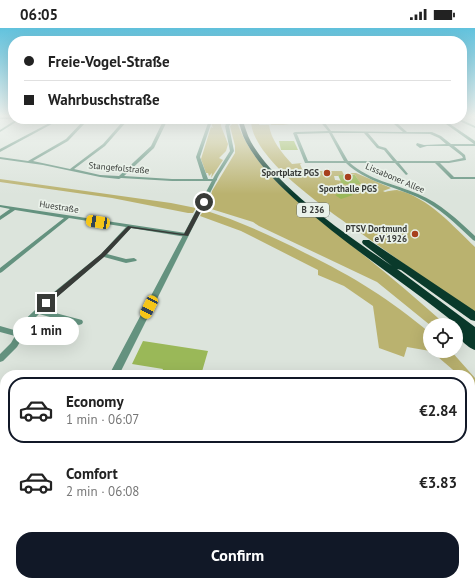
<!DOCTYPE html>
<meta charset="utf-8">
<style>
:root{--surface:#fff;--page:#f6f6f6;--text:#222;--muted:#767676;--line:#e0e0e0;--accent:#111827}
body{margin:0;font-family:"PT Sans",sans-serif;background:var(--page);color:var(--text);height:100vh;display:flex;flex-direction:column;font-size:15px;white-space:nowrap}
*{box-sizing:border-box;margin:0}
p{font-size:13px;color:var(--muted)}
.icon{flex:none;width:22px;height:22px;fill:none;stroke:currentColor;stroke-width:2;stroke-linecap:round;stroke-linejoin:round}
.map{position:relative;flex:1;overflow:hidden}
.side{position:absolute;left:0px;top:342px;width:475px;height:216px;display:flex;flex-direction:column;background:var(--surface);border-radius:16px 16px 0 0;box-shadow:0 4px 16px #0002}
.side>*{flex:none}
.hud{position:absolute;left:8px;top:8px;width:459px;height:88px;border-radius:16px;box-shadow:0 4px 16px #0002;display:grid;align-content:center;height:88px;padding:0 16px;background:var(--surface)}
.buttons{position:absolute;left:423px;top:290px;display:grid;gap:8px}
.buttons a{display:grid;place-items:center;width:40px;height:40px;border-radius:50%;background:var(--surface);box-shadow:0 4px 16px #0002;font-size:20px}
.end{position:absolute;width:18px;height:18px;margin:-9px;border:5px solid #383b38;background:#fff;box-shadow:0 0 0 2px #fff}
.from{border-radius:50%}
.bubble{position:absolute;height:28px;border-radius:14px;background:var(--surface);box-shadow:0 4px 16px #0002;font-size:13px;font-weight:600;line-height:28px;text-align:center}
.car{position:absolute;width:12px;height:24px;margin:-12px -6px;border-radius:5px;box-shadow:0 0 3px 1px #0007;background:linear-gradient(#f5c518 24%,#345 0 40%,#f5c518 0 76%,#345 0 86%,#f5c518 0)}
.hud b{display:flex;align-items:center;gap:14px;height:38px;font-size:15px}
.hud b+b{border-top:1px solid var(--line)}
.hud i{width:10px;height:10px;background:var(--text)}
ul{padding:7px 0 0;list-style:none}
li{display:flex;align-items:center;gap:12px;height:66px;margin:0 8px 6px;padding:0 8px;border:2px solid transparent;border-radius:16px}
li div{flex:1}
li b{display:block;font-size:15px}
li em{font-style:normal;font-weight:600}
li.selected{border-color:var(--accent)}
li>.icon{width:36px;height:36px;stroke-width:1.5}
.button{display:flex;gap:8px;margin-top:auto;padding:8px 16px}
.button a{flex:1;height:46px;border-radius:16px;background:var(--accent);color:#fff;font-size:16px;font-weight:600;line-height:46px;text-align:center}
.status{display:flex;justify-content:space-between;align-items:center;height:28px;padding:0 20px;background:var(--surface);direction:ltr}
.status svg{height:11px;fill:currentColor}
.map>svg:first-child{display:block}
.green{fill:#bab26f}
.building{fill:#9ab858}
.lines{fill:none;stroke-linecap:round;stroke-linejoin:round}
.minor{fill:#64927f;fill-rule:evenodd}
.tertiary{fill:#64927f;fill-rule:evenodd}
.trunk{fill:#0a3a2b;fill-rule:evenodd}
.route{fill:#383b38}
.poi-dot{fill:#a73f1d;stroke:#e9f1e9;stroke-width:1.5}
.labels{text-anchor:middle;stroke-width:3.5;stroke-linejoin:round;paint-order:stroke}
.far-street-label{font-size:9px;fill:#383b38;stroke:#e9f1e9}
.far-poi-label{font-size:9px;font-weight:bold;fill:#383b38;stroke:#e9f1e9;text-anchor:end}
.shield{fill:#e9f1e9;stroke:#6d726d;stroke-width:1}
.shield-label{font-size:9px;font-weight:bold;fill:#383b38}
</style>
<div class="status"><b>06:05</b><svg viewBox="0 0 49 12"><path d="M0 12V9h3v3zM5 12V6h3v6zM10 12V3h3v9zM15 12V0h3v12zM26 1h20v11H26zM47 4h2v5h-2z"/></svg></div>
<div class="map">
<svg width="475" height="558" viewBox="0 0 475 558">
<rect width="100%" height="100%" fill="#dce4dc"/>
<g class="green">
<path d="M 251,91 L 260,91 L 259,97 L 271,97 L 272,94 L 289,97 L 269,97 C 271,112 282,125 292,136 L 302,135 L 300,136 L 302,141 L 307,141 L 312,148 L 319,148 L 317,143 L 342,143 L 344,147 L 338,147 L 338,148 L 334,148 L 335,152 L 360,155 L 355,147 L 346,145 L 356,145 L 391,160 L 383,163 L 385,164 C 388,163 393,162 397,162 C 428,169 453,198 475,219 L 475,285 C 441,262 408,239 375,215 C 344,193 249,133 251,91 Z"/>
<path d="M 236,92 C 256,149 311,183 355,220 C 386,245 416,270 446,297 L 430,297 L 377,254 L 259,198 L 253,194 L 208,180 L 212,163 L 235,125 L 235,118 L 230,98 Z"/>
<polygon points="216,93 221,95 221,98 228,116 226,123 219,130 223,132 211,150 212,145 209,148 208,145 206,145 201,131 211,99 213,100 211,95"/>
<polygon points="0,151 171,175 196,180 193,185 188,185 112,170 0,154"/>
<path d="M 204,182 C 239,193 272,208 305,225 C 352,248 390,271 430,305 L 430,323 L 407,319 L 404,329 L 379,320 L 373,278 L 344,258 L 318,247 L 318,242 L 241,203 L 200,188 Z"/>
<polygon points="431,323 451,323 475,350 475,365 470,357 470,347 459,347"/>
</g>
<g class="building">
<polygon points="279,113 294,113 298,122 281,122"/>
<polygon points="338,147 355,147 361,156 342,156"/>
<polygon points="347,163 353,167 341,171 335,167"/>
<polygon points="143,313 208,323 201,347 187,345 186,347 165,347 161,346 163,341 132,336"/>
</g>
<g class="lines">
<g class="minor">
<rect x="0" y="89" width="13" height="2"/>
<polygon points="17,91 21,91 0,104 0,102"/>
<polygon points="57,91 61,91 0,124 0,121"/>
<path d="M 70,91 L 146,91 L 128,92 L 105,118 L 74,141 L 100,147 L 119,148 L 151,118 L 164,91 L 168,91 L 154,120 L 124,148 L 172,151 L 203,151 L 196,129 L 208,95 L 215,92 L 214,91 L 219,91 L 230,96 L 227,97 L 218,93 L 211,96 L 200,129 L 208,151 L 217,151 L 217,152 L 215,153 L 172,153 L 121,150 L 119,151 L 100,149 L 43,137 L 0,131 L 0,129 L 28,133 L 66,111 L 84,92 ZM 88,92 L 124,92 L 103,116 L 70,141 L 33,133 L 68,113 Z"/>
<path d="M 318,91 L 322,91 L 331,103 L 403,104 L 394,96 L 394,94 L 447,94 L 475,113 L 475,118 L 454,118 L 465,127 L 466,132 L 449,135 L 440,135 L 454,149 L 475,149 L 475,151 L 451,151 L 435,135 L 399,135 L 408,146 L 406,147 L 395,135 L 350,135 C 369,152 395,156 418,166 C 440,175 458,192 475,208 L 475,213 L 473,212 C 456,196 439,179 417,169 C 393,158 366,154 346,135 L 305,135 L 293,105 L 295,104 L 328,103 ZM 398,96 L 446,96 L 474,116 L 451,116 L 441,108 L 432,104 L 407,104 ZM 329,105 L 344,133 L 308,133 L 297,106 ZM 332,105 L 364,105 L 377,120 L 384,122 L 393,133 L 348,133 ZM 368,105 L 430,106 L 439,110 L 446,116 L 424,117 L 417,115 L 416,117 L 420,120 L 427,118 L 449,118 L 462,128 L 463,130 L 449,133 L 397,133 L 386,120 L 379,118 Z"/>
<polygon points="455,91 460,91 475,98 475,100"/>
<polygon points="0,177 186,205 189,207 186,209 131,200 107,226 126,231 134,230 137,232 136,233 126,235 104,229 58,268 44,282 82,292 83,294 82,296 79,297 39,286 21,304 24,307 17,319 3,333 0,334 0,326 11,315 15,308 0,304 0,298 14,302 54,264 101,226 126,199 69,190 2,244 0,245 0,240 64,190 15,182 0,192 0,188 10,181 0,179"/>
</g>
<g class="tertiary">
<polygon points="233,91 238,91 232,94 229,98 234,123 219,147 119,347 109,347 215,147 230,123 225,98 230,92"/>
<polygon points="5,547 5,553 15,553 13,558 0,558 3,548"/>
</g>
<path class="trunk" d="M 238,91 L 242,91 C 245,98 247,107 251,114 C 278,161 347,207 392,238 L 363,216 L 362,214 L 363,212 L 369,212 L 475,283 L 475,293 L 471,292 L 401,242 L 397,241 L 475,299 L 475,322 C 468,320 456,309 456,301 L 459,299 L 457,297 C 406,255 349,220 300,176 C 280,158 259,138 246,114 C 242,107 240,98 238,91 Z"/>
</g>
<linearGradient id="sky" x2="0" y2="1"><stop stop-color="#61c2dd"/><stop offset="0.53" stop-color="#eff3ef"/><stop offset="1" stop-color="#eff3ef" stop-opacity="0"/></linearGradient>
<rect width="475" height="166" fill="url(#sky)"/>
<polygon class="route" points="204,172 206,174 188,208 131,200 105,228 49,276 44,276 44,273 101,226 128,198 184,206 201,174"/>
<g class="poi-dot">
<circle cx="327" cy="145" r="4"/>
<circle cx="348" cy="149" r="4"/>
<circle cx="415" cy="206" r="4"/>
</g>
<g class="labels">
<g class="far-street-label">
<text transform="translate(119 140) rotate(5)" y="3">Stangefolstraße</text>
<text transform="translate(395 150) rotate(23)" y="3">Lissaboner Allee</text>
<text transform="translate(59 179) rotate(9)" y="3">Huestraße</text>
</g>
<g class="far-poi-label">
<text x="319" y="148">Sportplatz PGS</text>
<text x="348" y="164" text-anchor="middle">Sporthalle PGS</text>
<text x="407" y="204">PTSV Dortmund<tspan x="407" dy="10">eV 1926</tspan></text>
</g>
<rect class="shield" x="297" y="175" width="32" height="14" rx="3"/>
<g class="shield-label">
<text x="313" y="185">B 236</text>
</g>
</g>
</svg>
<div class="buttons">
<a><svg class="icon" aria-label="locate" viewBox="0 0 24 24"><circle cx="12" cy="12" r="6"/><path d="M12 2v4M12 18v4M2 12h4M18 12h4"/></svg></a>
</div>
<i class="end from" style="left:204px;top:174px"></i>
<i class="end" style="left:46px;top:275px"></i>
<div class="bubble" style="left:13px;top:289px;width:66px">1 min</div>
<i class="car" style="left:98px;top:194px;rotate:279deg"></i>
<i class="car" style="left:149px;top:279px;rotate:207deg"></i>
<div class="hud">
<b><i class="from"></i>Freie-Vogel-Straße</b>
<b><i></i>Wahrbuschstraße</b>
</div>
<section class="side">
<ul>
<li class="selected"><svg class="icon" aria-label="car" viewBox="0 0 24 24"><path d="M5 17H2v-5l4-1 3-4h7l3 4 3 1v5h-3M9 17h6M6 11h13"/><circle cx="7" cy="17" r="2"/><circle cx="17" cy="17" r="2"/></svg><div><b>Economy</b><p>1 min · 06:07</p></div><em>€2.84</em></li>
<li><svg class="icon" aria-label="car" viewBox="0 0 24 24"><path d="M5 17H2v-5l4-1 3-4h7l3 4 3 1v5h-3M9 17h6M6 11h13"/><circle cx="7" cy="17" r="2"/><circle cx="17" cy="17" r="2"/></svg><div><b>Comfort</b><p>2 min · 06:08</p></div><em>€3.83</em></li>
</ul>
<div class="button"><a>Confirm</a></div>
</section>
</div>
